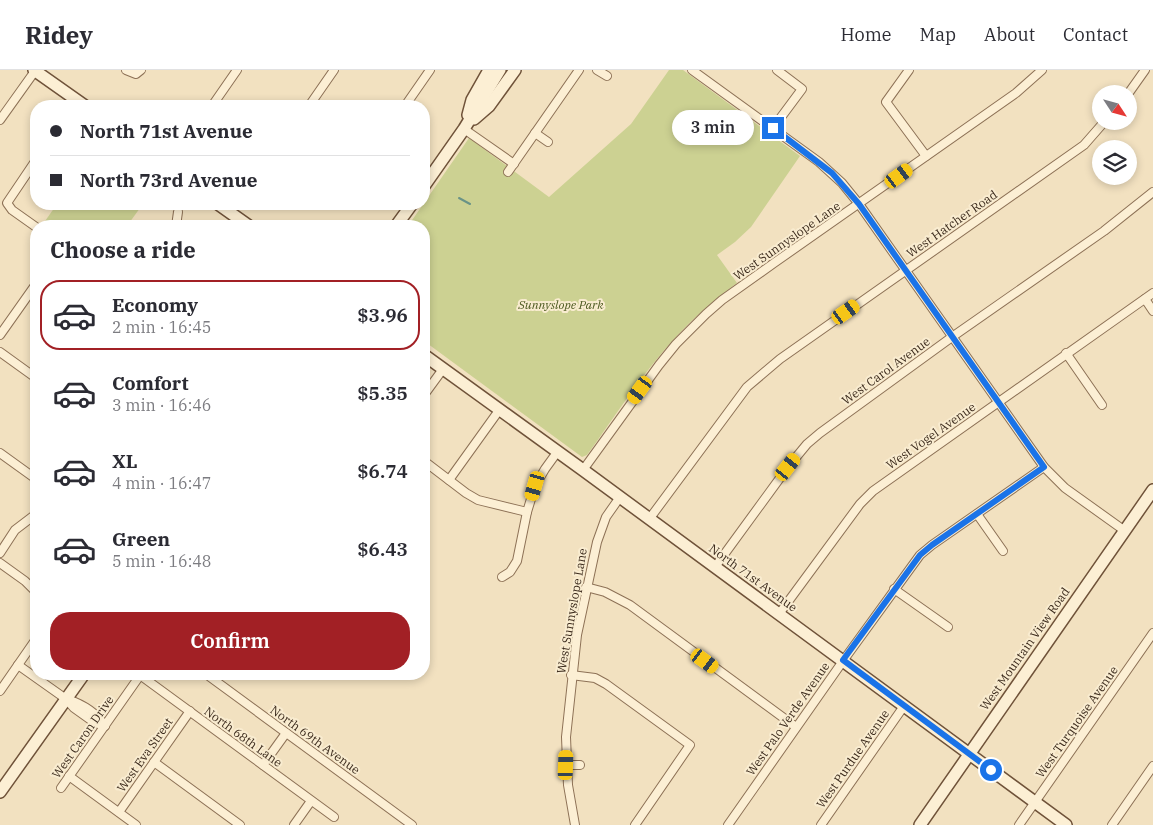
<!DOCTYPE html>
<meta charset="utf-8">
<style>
:root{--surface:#fff;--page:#f7f7f7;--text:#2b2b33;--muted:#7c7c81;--line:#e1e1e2;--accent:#a22025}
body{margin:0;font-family:"IBM Plex Serif",serif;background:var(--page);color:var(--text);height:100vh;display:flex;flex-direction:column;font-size:19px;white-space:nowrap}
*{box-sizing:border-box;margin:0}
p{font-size:16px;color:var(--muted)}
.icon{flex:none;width:28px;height:28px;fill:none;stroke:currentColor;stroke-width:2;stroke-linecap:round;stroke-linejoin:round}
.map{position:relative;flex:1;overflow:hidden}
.sheet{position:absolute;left:30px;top:150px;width:400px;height:460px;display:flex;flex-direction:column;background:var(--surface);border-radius:20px;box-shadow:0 2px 8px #0003}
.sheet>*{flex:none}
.banner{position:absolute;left:30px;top:30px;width:400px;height:110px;border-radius:20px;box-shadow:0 2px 8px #0003;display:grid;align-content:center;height:110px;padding:0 20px;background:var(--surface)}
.needle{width:32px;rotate:126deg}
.buttons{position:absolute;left:1092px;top:15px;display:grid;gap:10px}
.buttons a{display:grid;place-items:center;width:45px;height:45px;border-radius:50%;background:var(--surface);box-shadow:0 2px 8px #0003;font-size:25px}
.end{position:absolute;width:22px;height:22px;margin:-11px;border:6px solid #1a73e8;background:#fff;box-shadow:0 0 0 2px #fff}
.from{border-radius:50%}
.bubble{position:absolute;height:35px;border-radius:18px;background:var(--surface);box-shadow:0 2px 8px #0003;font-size:16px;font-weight:600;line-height:35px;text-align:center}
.car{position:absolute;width:15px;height:30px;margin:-15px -8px;border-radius:6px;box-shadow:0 0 4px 1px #0007;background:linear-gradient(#f5c518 24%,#345 0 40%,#f5c518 0 76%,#345 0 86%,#f5c518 0)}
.banner b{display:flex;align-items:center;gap:18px;height:48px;font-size:19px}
.banner b+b{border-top:1px solid var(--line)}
.banner i{width:12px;height:12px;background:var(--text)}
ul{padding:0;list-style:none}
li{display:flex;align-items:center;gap:15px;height:70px;margin:0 10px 8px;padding:0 10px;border:2px solid transparent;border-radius:20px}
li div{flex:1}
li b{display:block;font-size:19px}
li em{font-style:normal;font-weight:600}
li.on{border-color:var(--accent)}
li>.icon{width:45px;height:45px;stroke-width:1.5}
h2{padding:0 20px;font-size:22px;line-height:60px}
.action{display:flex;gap:10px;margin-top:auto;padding:10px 20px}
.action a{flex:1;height:58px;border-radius:20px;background:var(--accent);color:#fff;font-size:20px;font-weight:600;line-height:58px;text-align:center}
header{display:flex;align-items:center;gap:30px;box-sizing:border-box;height:70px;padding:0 25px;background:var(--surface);border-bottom:1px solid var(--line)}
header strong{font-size:24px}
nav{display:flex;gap:28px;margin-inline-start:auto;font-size:18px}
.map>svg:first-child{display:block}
.green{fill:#ccd192}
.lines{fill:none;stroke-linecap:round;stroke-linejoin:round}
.stream{stroke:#699387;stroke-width:2}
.street-casing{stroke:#8d7156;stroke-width:10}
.secondary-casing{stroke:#6f5239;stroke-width:14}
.street{stroke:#fcefd4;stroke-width:8}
.secondary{stroke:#fcefd4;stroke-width:11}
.route{stroke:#1a73e8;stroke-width:6}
.labels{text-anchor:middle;stroke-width:4;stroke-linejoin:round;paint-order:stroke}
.street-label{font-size:12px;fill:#3b2a1c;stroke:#f9ecd0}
.park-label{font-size:12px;font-style:italic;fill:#4d5a20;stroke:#f9ecd0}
</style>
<header>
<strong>Ridey</strong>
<nav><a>Home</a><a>Map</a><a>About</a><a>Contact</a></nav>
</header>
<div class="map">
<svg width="1153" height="755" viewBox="0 0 1153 755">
<rect width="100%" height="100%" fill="#f2e1c0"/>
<g class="green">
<path d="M 669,0 L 683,0 L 800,86 L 751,157 L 735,172 L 717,185 L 737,213 C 716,229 695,246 677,266 C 643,302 616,345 587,385 L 582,387 L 424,271 L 424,156 L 408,156 L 469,68 L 549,127 L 631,54 Z"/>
<polygon points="57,134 134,134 140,138 127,156 47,156 43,154"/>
</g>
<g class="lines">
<polyline class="stream" points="459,128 470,134"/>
<g class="street-casing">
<g id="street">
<polyline points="126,0 136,4 141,0"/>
<polyline points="597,0 607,6"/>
<polyline points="692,0 819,92 842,113 859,134 1044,397 1065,418 1125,461"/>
<polyline points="909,0 886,32 926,86"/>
<polyline points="1128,24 1145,0"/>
<polyline points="212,36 237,0"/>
<polyline points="309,36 334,0"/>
<polyline points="405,36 430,0"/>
<polyline points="0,50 35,1"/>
<polyline points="773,58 802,19 777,0"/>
<polyline points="464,59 514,94"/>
<polyline points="535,63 548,72"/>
<polyline points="36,90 7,133 12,140 36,157"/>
<polyline points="508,102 579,0"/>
<polyline points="176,156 178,142"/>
<polyline points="1145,229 1153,241"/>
<polyline points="0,265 36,214"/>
<polyline points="0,282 36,308"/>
<polyline points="1066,283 1102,335"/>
<polyline points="424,325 443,299"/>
<polyline points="0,383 36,409"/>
<polyline points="424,391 466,423 478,430 527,442"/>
<polyline points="583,400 659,295 676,274 706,244 722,230 774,193 1016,23 1042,0"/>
<polyline points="449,410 500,339"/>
<polyline points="977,444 1003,481"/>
<polyline points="650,448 747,317 780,289 1084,75 1105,51"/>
<polyline points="0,483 15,460 36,444"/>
<polyline points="0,493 25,511 36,522"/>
<polyline points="715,497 788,397 807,374 820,363 952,267 1104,161 1153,122"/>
<polyline points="502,507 510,502 517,491 527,442 535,416 545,399 558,381"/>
<polyline points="586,517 605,522 630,535 796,657"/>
<polyline points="894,519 948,557"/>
<polyline points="779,544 860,434 873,421 1153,223"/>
<polyline points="18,595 66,629 74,638 95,653 105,656"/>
<polyline points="206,604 412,755"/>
<polyline points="140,605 334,747"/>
<polyline points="571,605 595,608 606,614 690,675 635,755"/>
<polyline points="0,621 36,569"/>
<path d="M 67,629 C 82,634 96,642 105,656"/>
<polyline points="154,692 240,755"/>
<polyline points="263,695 286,663"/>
<polyline points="566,695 580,695"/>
<polyline points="69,706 136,755"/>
<polyline points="61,718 141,604"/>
<polyline points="119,742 190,641"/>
<polyline points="294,755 311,731"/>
<polyline points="575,755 568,715 566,667 577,565 597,472 606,447 620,427"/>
<polyline points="728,755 843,591 920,485 932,475 1044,397"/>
<polyline points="821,755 904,636"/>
<polyline points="1019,755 1153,563"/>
<polyline points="1112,755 1153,696"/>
</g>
</g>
<g class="secondary-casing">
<g id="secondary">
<polyline points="34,0 85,36"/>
<polyline points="468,45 472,30 489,0"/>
<polyline points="474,49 489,36 515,0"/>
<polyline points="424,116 464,59 500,0"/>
<polyline points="218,134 249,156"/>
<polyline points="396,156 412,134"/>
<polyline points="424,285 583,400 1066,755"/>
<polyline points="0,722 84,604"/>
<polyline points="920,755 1153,420"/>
</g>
</g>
<use href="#street" class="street"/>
<use href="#secondary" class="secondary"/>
</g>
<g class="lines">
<polyline class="route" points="773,58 832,103 859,134 1044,397 932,475 920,485 843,590 991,700"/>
</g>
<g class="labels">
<g class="street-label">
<text transform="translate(952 154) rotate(-35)" y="4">West Hatcher Road</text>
<text transform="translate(787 171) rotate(-35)" y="4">West Sunnyslope Lane</text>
<text transform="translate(886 301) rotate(-36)" y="4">West Carol Avenue</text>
<text transform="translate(931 366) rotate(-35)" y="4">West Vogel Avenue</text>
<text transform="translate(753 508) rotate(36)" y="4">North 71st Avenue</text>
<text transform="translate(572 541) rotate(-80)" y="4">West Sunnyslope Lane</text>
<text transform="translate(1025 579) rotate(-55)" y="4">West Mountain View Road</text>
<text transform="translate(788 649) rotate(-55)" y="4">West Palo Verde Avenue</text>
<text transform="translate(1077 652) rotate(-55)" y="4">West Turquoise Avenue</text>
<text transform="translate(83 667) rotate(-55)" y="4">West Caron Drive</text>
<text transform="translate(243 667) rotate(36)" y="4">North 68th Lane</text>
<text transform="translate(315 670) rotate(36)" y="4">North 69th Avenue</text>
<text transform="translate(145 685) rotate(-55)" y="4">West Eva Street</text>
<text transform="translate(853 689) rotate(-55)" y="4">West Purdue Avenue</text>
</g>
<g class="park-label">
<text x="561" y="239">Sunnyslope Park</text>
</g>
</g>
</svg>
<div class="buttons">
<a><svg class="needle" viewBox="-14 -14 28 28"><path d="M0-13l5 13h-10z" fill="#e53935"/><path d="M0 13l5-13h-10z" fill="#7c7c81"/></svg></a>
<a><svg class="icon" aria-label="layers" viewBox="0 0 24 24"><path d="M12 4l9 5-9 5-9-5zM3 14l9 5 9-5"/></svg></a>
</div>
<i class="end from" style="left:991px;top:700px"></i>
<i class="end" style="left:773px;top:58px"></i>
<div class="bubble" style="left:672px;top:40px;width:82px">3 min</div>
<i class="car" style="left:899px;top:106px;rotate:54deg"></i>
<i class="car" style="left:846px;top:242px;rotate:55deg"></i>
<i class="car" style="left:640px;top:320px;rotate:216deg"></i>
<i class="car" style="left:788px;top:397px;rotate:38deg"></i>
<i class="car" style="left:535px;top:416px;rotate:196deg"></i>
<i class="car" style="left:705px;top:591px;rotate:126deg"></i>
<i class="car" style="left:566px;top:695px;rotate:2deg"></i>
<div class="banner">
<b><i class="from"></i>North 71st Avenue</b>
<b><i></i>North 73rd Avenue</b>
</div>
<section class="sheet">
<h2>Choose a ride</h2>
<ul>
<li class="on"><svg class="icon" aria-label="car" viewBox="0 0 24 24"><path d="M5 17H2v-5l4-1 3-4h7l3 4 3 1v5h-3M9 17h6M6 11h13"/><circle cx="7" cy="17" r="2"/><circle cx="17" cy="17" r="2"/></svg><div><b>Economy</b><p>2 min · 16:45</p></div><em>$3.96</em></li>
<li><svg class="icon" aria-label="car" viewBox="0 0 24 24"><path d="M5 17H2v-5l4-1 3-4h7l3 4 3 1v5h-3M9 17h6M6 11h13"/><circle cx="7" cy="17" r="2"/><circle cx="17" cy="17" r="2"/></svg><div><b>Comfort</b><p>3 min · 16:46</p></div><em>$5.35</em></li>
<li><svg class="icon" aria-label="car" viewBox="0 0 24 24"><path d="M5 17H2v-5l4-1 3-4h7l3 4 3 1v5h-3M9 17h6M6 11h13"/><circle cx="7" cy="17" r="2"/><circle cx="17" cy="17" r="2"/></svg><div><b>XL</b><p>4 min · 16:47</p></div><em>$6.74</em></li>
<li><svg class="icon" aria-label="car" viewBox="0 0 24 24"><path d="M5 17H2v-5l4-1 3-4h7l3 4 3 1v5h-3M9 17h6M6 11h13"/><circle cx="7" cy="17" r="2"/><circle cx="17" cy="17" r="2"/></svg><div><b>Green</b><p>5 min · 16:48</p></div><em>$6.43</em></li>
</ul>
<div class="action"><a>Confirm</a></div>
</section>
</div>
